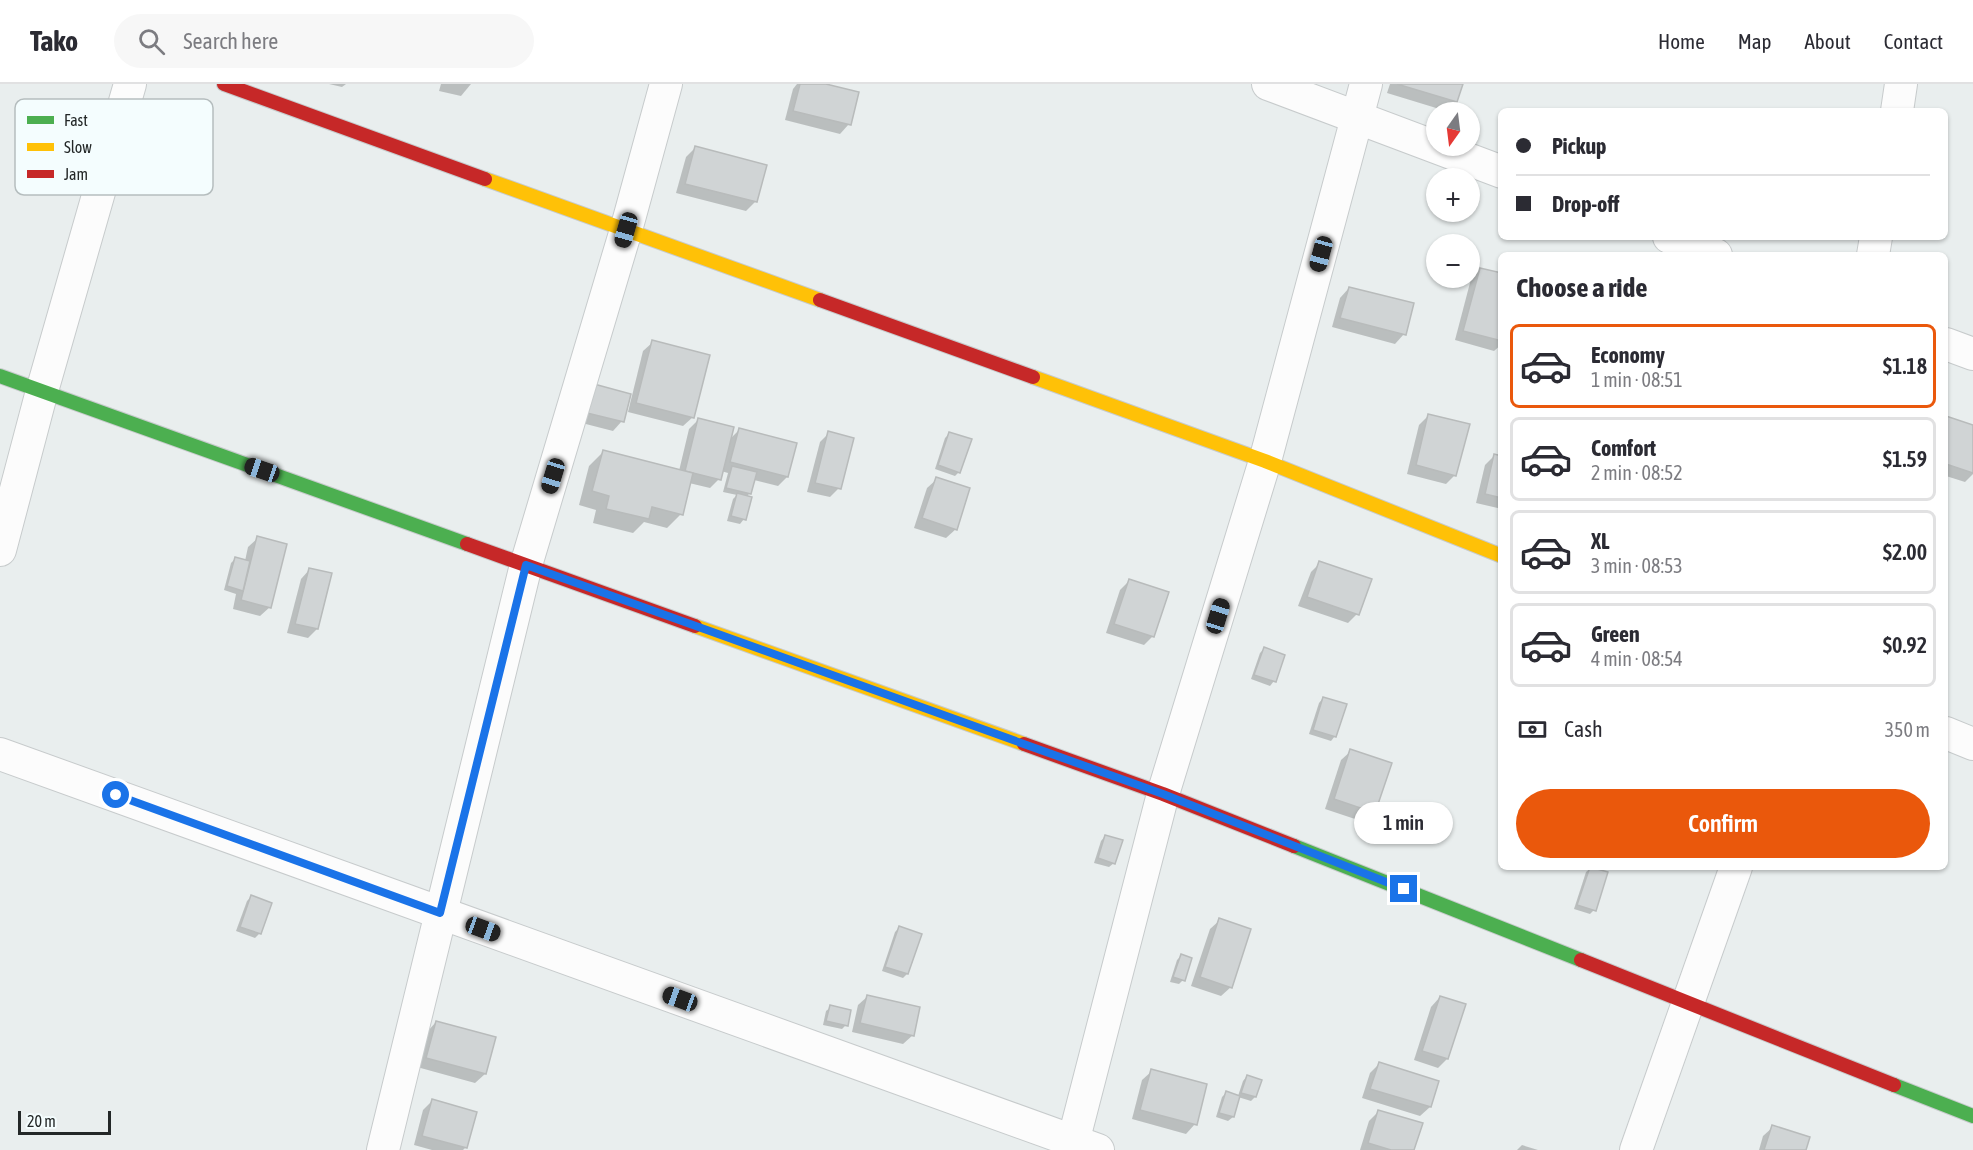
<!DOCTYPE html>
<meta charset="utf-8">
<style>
:root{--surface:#fff;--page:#f7f7f7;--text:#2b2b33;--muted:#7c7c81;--line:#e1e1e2;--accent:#ea580c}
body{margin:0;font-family:"Asap Condensed",sans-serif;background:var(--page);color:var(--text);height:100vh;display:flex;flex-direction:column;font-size:22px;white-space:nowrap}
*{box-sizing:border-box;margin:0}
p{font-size:20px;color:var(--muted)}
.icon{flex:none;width:33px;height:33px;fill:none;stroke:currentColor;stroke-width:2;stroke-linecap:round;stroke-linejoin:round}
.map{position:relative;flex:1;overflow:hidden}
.side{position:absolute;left:1498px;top:168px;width:450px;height:618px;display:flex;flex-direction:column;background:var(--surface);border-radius:9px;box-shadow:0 2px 4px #0004}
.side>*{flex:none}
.banner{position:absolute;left:1498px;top:24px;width:450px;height:132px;border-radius:9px;box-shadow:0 2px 4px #0004;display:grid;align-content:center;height:132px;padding:0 18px;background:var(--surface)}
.needle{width:39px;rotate:194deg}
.controls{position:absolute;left:1426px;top:18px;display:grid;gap:12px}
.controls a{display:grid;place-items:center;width:54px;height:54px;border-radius:50%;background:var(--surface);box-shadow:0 2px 4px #0004;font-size:30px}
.scale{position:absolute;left:18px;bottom:15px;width:93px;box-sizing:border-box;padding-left:6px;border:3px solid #232727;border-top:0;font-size:16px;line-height:21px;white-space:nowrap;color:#232727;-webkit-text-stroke:4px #f4fdfe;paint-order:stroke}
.end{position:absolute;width:27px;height:27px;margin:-14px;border:8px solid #1a73e8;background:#fff;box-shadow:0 0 0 3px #fff}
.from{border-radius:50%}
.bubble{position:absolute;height:42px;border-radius:21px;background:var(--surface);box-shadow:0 2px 4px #0004;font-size:20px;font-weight:600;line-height:42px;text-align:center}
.car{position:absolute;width:18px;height:36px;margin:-18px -9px;border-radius:8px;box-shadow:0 0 4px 2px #0007;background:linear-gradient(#222 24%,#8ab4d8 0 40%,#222 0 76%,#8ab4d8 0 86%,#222 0)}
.banner b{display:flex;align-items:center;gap:21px;height:57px;font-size:22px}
.banner b+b{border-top:2px solid var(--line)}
.banner i{width:15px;height:15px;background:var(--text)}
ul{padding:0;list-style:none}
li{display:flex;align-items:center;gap:18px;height:84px;margin:0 12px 9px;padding:0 6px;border:3px solid var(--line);border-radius:9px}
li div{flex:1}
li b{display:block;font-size:22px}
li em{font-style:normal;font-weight:600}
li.current{border-color:var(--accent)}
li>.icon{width:54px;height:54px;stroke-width:1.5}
h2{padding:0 18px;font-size:27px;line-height:72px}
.pay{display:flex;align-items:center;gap:15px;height:66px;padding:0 18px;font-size:22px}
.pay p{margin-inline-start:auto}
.action{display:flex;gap:12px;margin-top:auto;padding:12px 18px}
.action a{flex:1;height:69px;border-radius:36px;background:var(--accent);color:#fff;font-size:24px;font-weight:600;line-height:69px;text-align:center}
header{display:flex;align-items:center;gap:36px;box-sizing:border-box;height:84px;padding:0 30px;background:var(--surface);border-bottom:2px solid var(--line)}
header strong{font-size:28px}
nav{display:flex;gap:33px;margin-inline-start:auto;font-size:21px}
.search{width:420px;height:54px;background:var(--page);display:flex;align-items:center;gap:15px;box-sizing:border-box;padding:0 21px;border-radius:33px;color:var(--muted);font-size:22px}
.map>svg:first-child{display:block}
.shadow{fill:#0003}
.building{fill:#d0d4d5;stroke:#b8bbbb;stroke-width:1.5}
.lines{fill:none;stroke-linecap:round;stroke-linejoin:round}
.street-casing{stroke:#c7cbcc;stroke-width:34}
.fast-casing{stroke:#c7cbcc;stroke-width:16}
.slow-casing{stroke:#c7cbcc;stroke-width:16}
.jam-casing{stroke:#c7cbcc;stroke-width:16}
.street{stroke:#fcfcfc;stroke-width:32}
.fast{stroke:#4caf50;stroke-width:14}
.slow{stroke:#ffc107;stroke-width:14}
.jam{stroke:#c62828;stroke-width:14}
.route{stroke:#1a73e8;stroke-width:8}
.key{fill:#f4fdfe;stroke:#b5bdbe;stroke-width:1.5}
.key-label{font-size:16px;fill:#232727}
</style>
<header>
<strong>Tako</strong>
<div class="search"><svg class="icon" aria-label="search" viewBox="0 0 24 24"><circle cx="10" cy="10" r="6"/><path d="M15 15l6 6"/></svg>Search here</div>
<nav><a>Home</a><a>Map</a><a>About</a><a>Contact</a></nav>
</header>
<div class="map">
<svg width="1973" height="1066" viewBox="0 0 1973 1066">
<rect width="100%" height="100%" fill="#e9eeee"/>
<g class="shadow">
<polygon points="329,0 346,0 342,3"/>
<polygon points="441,0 471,0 461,12 439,7"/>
<polygon points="797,0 820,0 849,40 840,50 785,36 793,5"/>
<polygon points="1390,0 1461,0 1456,18 1446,27 1387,9"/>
<polygon points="695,64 765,82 755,118 746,127 676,109 686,73"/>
<polygon points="1480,186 1502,191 1502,260 1494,267 1455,256 1471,195"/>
<polygon points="1349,204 1404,250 1395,260 1332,243 1340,214"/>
<polygon points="653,258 693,333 683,342 628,328 643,267"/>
<polygon points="585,311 622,337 613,347 578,338"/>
<polygon points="1429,331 1455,391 1446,400 1407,390 1419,341"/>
<polygon points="1946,333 1973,342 1973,390 1965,398 1946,392"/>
<polygon points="699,335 729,356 739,346 787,393 778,402 754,396 750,409 746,413 744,435 740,440 727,437 733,415 737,411 723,408 728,389 721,387 719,395 710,404 689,399 681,430 667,444 644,438 633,449 593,439 596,426 579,421 589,382 603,368 679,387 689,345"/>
<polygon points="829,349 839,404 830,413 807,408 820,358"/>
<polygon points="949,350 959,388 955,392 935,385 945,354"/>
<polygon points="1494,372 1502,373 1502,425 1476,419 1485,381"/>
<polygon points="937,395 956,445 946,454 914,444 927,404"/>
<polygon points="258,454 270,523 260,532 233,525 236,510 224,506 231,479 235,475 245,477 248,463"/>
<polygon points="1320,479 1357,530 1348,539 1298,522 1311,488"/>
<polygon points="310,485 317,545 308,554 287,549 301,495"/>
<polygon points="1129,497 1153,552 1144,561 1106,549 1120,506"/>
<polygon points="1264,565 1274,597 1270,602 1251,595 1260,569"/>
<polygon points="1323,614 1335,652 1331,657 1309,650 1319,619"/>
<polygon points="1351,667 1390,680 1373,729 1364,738 1325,725 1341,676"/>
<polygon points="1105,752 1114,779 1109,783 1094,779 1101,757"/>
<polygon points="1591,784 1594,826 1590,830 1574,825 1586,788"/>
<polygon points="251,813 270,820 259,850 255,854 236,847 247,817"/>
<polygon points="1220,836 1231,903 1221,912 1191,902 1210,845"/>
<polygon points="899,844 907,890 903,894 882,887 895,848"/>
<polygon points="1181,872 1183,896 1179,900 1170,898 1177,876"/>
<polygon points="868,912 913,951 903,960 852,948 858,921"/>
<polygon points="1440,913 1447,975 1438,984 1414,976 1431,923"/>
<polygon points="831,923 846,941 842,945 823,941 826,927"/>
<polygon points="436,938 485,990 475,999 417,983 427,948"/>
<polygon points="1379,980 1430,1023 1420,1032 1362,1014 1370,989"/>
<polygon points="1152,987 1195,1040 1186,1050 1132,1035 1142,996"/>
<polygon points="1247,992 1255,1013 1251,1017 1238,1013 1233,1033 1228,1037 1216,1033 1222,1013 1226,1009 1238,1012 1243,997"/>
<polygon points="432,1017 466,1063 463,1066 432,1066 414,1061 423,1026"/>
<polygon points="1379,1027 1413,1066 1360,1066 1369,1037"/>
<polygon points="1773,1043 1804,1066 1759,1066 1763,1052"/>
<polygon points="1522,1061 1538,1066 1517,1066"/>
</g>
<g class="building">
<polygon points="800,0 826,0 859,8 851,41 793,27"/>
<polygon points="1397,0 1463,0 1457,18"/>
<polygon points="695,62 767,81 757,118 685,100"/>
<polygon points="1480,184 1502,189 1502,257 1463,247"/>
<polygon points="1349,203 1414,219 1406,251 1340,234"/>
<polygon points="652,256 710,271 694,334 636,319"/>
<polygon points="594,300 631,310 624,338 587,329"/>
<polygon points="1428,330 1470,340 1456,392 1416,381"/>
<polygon points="1946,332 1973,341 1973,389 1946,380"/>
<polygon points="698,334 734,343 721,396 685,387"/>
<polygon points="739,344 797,359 788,393 730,378"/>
<polygon points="828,347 854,354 841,405 815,399"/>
<polygon points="949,348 972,355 960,389 938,381"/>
<polygon points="603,366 693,389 683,431 652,423 649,435 606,425 609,412 592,407"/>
<polygon points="1494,370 1502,372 1502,414 1485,410"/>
<polygon points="732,382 757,388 751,410 726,404"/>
<polygon points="936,393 970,404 957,446 922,434"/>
<polygon points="737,409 752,413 746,436 731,432"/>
<polygon points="257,452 287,460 271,524 241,516"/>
<polygon points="235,473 250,477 243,507 227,502"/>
<polygon points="1319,477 1372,495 1359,531 1307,513"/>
<polygon points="309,484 332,489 318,545 295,540"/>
<polygon points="1129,495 1169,508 1154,553 1114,540"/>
<polygon points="1264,563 1285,571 1276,598 1254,591"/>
<polygon points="1323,613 1347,620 1336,653 1313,646"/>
<polygon points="1350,665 1392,679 1375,729 1334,715"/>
<polygon points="1105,751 1123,756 1115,780 1098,774"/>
<polygon points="1590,783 1608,788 1596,827 1577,821"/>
<polygon points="251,811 272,819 261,850 240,843"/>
<polygon points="1219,834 1251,845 1232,904 1200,893"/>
<polygon points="899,842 922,850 908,890 885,883"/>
<polygon points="1181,870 1192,874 1185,897 1173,893"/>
<polygon points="867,911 920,923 914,952 860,939"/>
<polygon points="1440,912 1466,920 1448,975 1422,967"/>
<polygon points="830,921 851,926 848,942 826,937"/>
<polygon points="436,937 496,953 486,990 426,974"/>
<polygon points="1379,978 1439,997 1431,1023 1370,1005"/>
<polygon points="1151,985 1207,1000 1197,1041 1140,1026"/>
<polygon points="1247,991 1262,996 1256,1013 1241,1009"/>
<polygon points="1226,1007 1240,1012 1234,1033 1219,1029"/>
<polygon points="432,1015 477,1028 467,1064 422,1052"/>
<polygon points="1378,1026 1423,1039 1414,1066 1391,1066 1368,1059"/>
<polygon points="1772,1041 1810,1053 1806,1066 1764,1066"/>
</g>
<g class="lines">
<g class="street-casing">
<g id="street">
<polyline points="1268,0 1502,88"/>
<polyline points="1897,27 1901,0"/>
<polyline points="1669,153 1716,171"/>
<polyline points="1873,171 1876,153"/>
<polyline points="1946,260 1973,270"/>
<polyline points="0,466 42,307 130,0"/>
<polyline points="1946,649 1973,660"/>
<polyline points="0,670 1098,1066"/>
<polyline points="383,1066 526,481 626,146 666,0"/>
<polyline points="1071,1066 1163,710 1265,377 1366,0"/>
<polyline points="1636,1066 1736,783"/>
</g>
</g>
<g class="fast-casing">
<g id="fast">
<polyline points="0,292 467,460"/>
<polyline points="1294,762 1581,876"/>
<polyline points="1894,1001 1973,1032"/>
</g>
</g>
<g class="slow-casing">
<g id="slow">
<polyline points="485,95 820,216"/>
<polyline points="1033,293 1265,377 1502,472"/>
<polyline points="695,542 1024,660"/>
</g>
</g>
<g class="jam-casing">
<g id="jam">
<polyline points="224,0 485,95"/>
<polyline points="820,216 1033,293"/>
<polyline points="467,460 695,542"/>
<polyline points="1024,660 1163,710 1294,762"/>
<polyline points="1581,876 1894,1001"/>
</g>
</g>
<use href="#street" class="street"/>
<use href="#fast" class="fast"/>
<use href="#slow" class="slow"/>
<use href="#jam" class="jam"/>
</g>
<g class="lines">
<polyline class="route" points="116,711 440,829 526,481 1163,710 1404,805"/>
</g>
<rect x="15" y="15" width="198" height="96" rx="9" class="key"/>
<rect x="27" y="32" width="27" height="8" fill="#4caf50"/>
<rect x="27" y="59" width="27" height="8" fill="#ffc107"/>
<rect x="27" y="86" width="27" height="8" fill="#c62828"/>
<g class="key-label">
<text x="64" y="42">Fast</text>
<text x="64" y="69">Slow</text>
<text x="64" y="96">Jam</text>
</g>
</svg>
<div class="controls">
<a><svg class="needle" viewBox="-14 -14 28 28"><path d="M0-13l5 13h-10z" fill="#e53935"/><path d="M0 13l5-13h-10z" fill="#7c7c81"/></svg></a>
<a>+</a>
<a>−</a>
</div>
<div class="scale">20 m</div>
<i class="end from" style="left:116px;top:711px"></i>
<i class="end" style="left:1404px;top:805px"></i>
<div class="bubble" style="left:1354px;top:718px;width:99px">1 min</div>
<i class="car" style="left:626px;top:146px;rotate:196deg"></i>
<i class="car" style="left:1321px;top:170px;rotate:195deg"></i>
<i class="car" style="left:262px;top:386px;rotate:289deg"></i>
<i class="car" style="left:553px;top:392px;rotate:197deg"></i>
<i class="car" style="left:1218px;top:532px;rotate:17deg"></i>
<i class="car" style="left:483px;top:845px;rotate:110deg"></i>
<i class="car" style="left:680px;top:915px;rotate:290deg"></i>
<div class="banner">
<b><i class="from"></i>Pickup</b>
<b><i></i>Drop-off</b>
</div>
<section class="side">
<h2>Choose a ride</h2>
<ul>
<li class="current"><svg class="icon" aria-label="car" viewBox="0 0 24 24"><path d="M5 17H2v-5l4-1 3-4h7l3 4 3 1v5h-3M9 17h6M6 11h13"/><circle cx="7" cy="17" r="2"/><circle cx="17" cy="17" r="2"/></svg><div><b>Economy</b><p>1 min · 08:51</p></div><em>$1.18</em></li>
<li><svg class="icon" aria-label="car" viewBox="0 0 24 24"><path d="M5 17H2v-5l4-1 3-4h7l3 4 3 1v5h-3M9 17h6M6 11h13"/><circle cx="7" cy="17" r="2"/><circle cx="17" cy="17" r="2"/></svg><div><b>Comfort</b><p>2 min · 08:52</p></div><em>$1.59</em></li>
<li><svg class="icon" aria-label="car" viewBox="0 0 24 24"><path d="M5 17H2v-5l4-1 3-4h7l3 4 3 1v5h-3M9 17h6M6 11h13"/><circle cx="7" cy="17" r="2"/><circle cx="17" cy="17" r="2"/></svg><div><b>XL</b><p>3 min · 08:53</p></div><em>$2.00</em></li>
<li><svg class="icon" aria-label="car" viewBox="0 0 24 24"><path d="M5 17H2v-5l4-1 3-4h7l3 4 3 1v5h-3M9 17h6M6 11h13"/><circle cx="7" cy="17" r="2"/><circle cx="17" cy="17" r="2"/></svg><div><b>Green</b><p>4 min · 08:54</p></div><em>$0.92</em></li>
</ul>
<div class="pay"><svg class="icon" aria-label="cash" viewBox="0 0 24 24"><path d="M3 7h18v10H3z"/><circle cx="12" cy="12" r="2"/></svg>Cash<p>350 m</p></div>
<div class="action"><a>Confirm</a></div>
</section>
</div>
